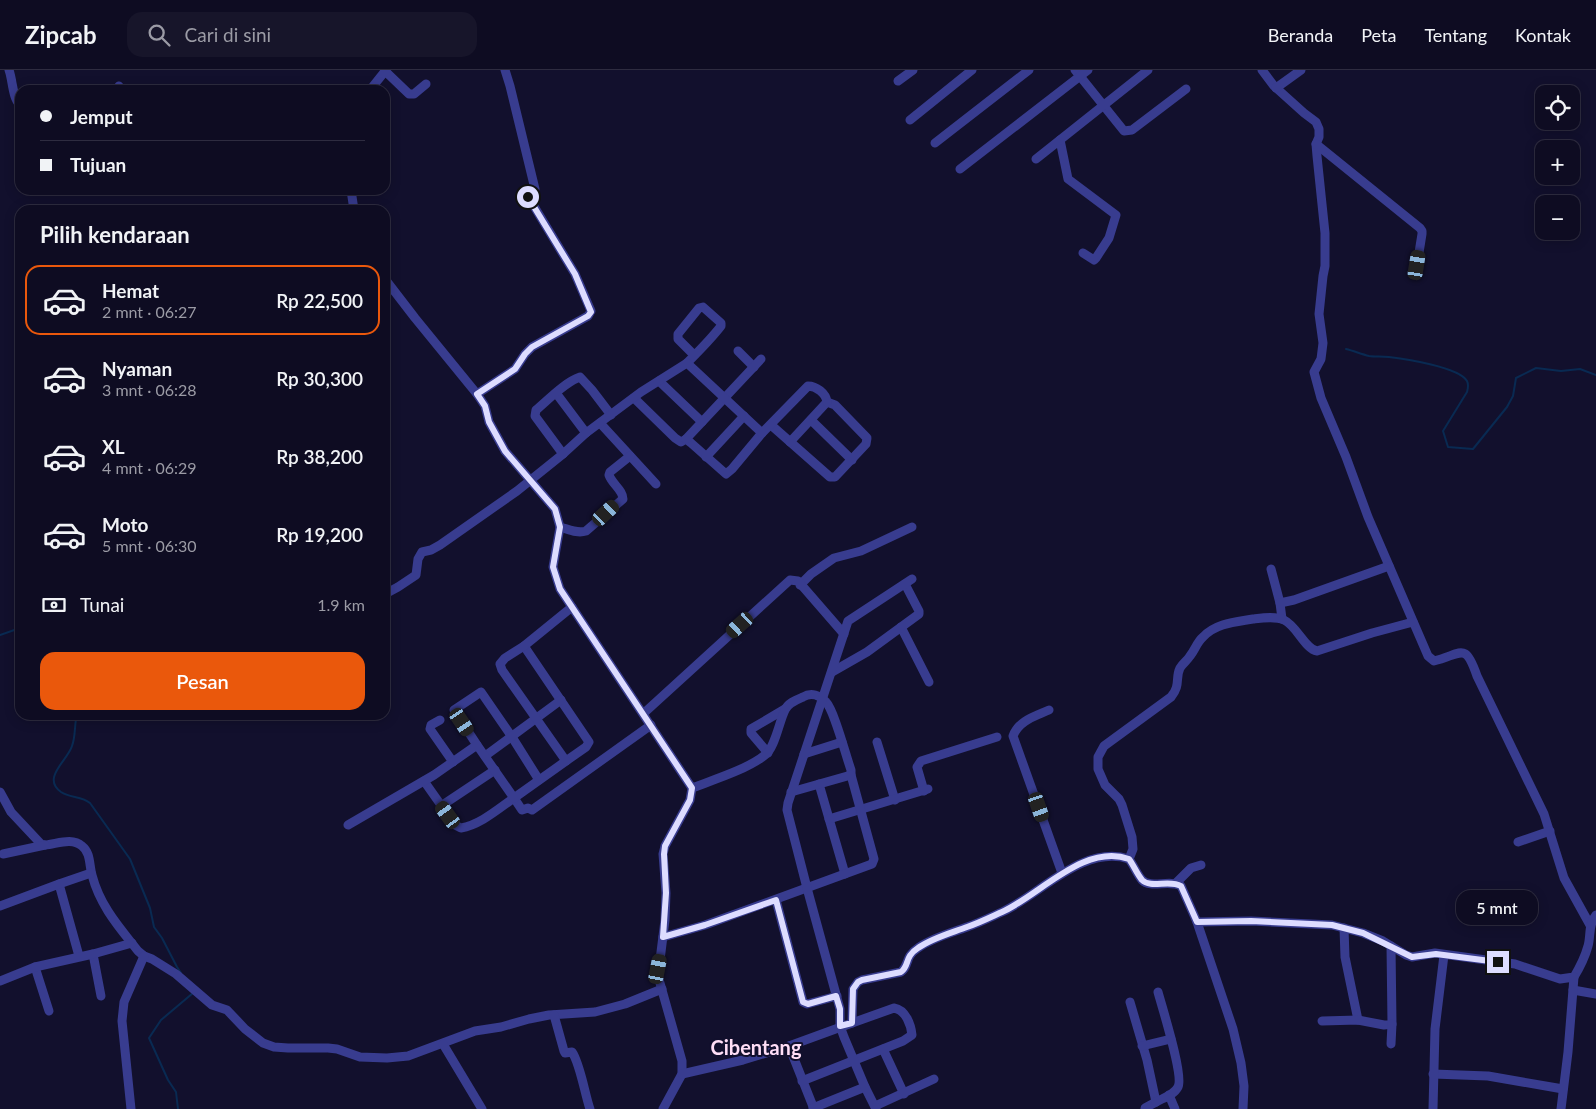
<!DOCTYPE html>
<html lang="id">
<meta charset="utf-8">
<style>
:root{--surface:#0e0c22;--page:#17152a;--text:#f1f3f6;--muted:#9b9ba5;--line:#2e2c40;--accent:#ea580c}
body{margin:0;font-family:Lato,sans-serif;background:var(--page);color:var(--text);height:100vh;display:flex;flex-direction:column;font-size:19px;white-space:nowrap}
*{box-sizing:border-box;margin:0}
p{font-size:16px;color:var(--muted)}
.icon{flex:none;width:28px;height:28px;fill:none;stroke:currentColor;stroke-width:2;stroke-linecap:round;stroke-linejoin:round}
.map{position:relative;flex:1;overflow:hidden}
.drawer{position:absolute;left:15px;top:135px;width:375px;height:515px;display:flex;flex-direction:column;background:var(--surface);border-radius:15px;box-shadow:0 2px 12px #0003,0 0 0 1px var(--line)}
.drawer>*{flex:none}
.hud{position:absolute;left:15px;top:15px;width:375px;height:110px;border-radius:15px;box-shadow:0 2px 12px #0003,0 0 0 1px var(--line);display:grid;align-content:center;height:110px;padding:0 25px;background:var(--surface)}
.fabs{position:absolute;left:1535px;top:15px;display:grid;gap:10px}
.fabs a{display:grid;place-items:center;width:45px;height:45px;border-radius:10px;background:var(--surface);box-shadow:0 2px 12px #0003,0 0 0 1px var(--line);font-size:25px}
.end{position:absolute;width:22px;height:22px;margin:-11px;border:6px solid #dddcff;background:#111;box-shadow:0 0 0 2px #111}
.from{border-radius:50%}
.bubble{position:absolute;height:35px;border-radius:15px;background:var(--surface);box-shadow:0 2px 12px #0003,0 0 0 1px var(--line);font-size:16px;font-weight:600;line-height:35px;text-align:center}
.car{position:absolute;width:15px;height:30px;margin:-15px -8px;border-radius:6px;box-shadow:0 0 4px 1px #0007;background:linear-gradient(#222 24%,#8ab4d8 0 40%,#222 0 76%,#8ab4d8 0 86%,#222 0)}
.hud b{display:flex;align-items:center;gap:18px;height:48px;font-size:19px}
.hud b+b{border-top:1px solid var(--line)}
.hud i{width:12px;height:12px;background:var(--text)}
ul{padding:0;list-style:none}
li{display:flex;align-items:center;gap:15px;height:70px;margin:0 10px 8px;padding:0 15px;border:2px solid transparent;border-radius:15px}
li div{flex:1}
li b{display:block;font-size:19px}
li em{font-style:normal;font-weight:600}
li.active{border-color:var(--accent)}
li>.icon{width:45px;height:45px;stroke-width:1.5}
h2{padding:0 25px;font-size:22px;line-height:60px}
.pay{display:flex;align-items:center;gap:12px;height:55px;padding:0 25px;font-size:19px}
.pay p{margin-inline-start:auto}
.cta{display:flex;gap:10px;margin-top:auto;padding:10px 25px}
.cta a{flex:1;height:58px;border-radius:15px;background:var(--accent);color:#fff;font-size:20px;font-weight:600;line-height:58px;text-align:center}
header{display:flex;align-items:center;gap:30px;box-sizing:border-box;height:70px;padding:0 25px;background:var(--surface);border-bottom:1px solid var(--line)}
header strong{font-size:24px}
nav{display:flex;gap:28px;margin-inline-start:auto;font-size:18px}
.search{width:350px;height:45px;background:var(--page);display:flex;align-items:center;gap:12px;box-sizing:border-box;padding:0 18px;border-radius:15px;color:var(--muted);font-size:19px}
.map>svg:first-child{display:block}
.lines{fill:none;stroke-linecap:round;stroke-linejoin:round}
.stream{stroke:#092a52;stroke-width:2}
.minor{stroke:#383c8f;stroke-width:9}
.route{stroke:#dddcff;stroke-width:6}
.labels{text-anchor:middle;stroke-width:4;stroke-linejoin:round;paint-order:stroke}
.quarter-label{font-size:20px;font-weight:bold;fill:#ffdef6;stroke:#12102d}
</style>
<header>
<strong>Zipcab</strong>
<div class="search"><svg class="icon" aria-label="search" viewBox="0 0 24 24"><circle cx="10" cy="10" r="6"/><path d="M15 15l6 6"/></svg>Cari di sini</div>
<nav><a>Beranda</a><a>Peta</a><a>Tentang</a><a>Kontak</a></nav>
</header>
<div class="map">
<svg width="1596" height="1039" viewBox="0 0 1596 1039">
<rect width="100%" height="100%" fill="#12102d"/>
<g class="lines">
<g class="stream">
<path d="M 1346,279 C 1354,281 1361,284 1369,286 C 1375,287 1382,286 1389,287 C 1405,289 1459,297 1467,311 C 1469,315 1468,318 1467,322 L 1443,361 L 1448,377 L 1473,379 L 1507,337 L 1513,326 L 1516,308 L 1536,298 L 1561,301 L 1580,299 L 1596,305"/>
<polyline points="0,565 20,558"/>
<path d="M 77,645 C 74,655 76,665 72,676 C 68,690 41,708 61,722 C 70,728 82,726 90,733 L 130,789 L 150,838 L 154,857 L 162,868 L 177,897 L 181,903"/>
<polyline points="178,1039 176,1022 168,1010 149,968 161,950 193,923"/>
</g>
<g class="minor">
<path d="M 9,0 C 13,11 12,27 20,35"/>
<polyline points="1075,0 1124,61 1132,60 1186,19"/>
<path d="M 1262,0 L 1274,16 L 1304,43 L 1316,52 L 1319,59 L 1319,67 L 1316,74 L 1317,86 L 1325,163 L 1325,196 L 1323,206 L 1319,244 L 1323,273 L 1321,289 L 1314,302 L 1321,328 L 1346,387 L 1368,447 L 1428,586 L 1434,591 C 1462,584 1465,571 1477,606 L 1544,744 L 1564,808 L 1590,855"/>
<polyline points="385,1 409,24 414,24 426,14"/>
<polyline points="898,11 913,0"/>
<polyline points="1276,18 1301,0"/>
<polyline points="116,20 119,16"/>
<polyline points="370,20 386,0"/>
<polyline points="910,50 972,0"/>
<polyline points="1060,70 1068,109 1116,145 1109,168 1096,188 1094,190 1083,183"/>
<polyline points="935,73 1029,0"/>
<polyline points="1316,74 1420,158 1422,161 1422,164 1417,195"/>
<polyline points="1036,89 1148,0"/>
<polyline points="960,99 1088,0"/>
<polyline points="351,120 354,140"/>
<polyline points="385,209 415,248 477,324 485,336 489,352 505,381 555,439 560,457 553,497 560,519 692,718 690,730 665,776 663,784 666,823 665,850 658,906 682,991 682,1004 663,1039"/>
<polyline points="738,281 754,297"/>
<path d="M 687,293 C 699,281 711,269 721,256 L 721,253 L 703,237 L 699,238 L 678,264 L 678,269 L 694,285"/>
<polyline points="659,311 702,352"/>
<polyline points="556,323 586,363"/>
<polyline points="477,324 515,299 525,284 532,277 588,246 591,241 575,204 529,128 529,125 534,122 535,119 510,16 505,0"/>
<polyline points="634,328 675,368 681,372 686,369 691,373 726,404 732,399 762,363"/>
<polyline points="811,350 852,390"/>
<polyline points="600,353 656,414"/>
<polyline points="771,355 830,407 835,407 866,374 867,368 835,335 827,332"/>
<polyline points="686,369 761,289"/>
<polyline points="790,372 827,332"/>
<path d="M 563,384 L 535,346 L 536,340 C 548,330 565,312 580,307 L 592,320 L 611,345"/>
<polyline points="706,387 744,346"/>
<path d="M 560,457 C 568,459 577,464 586,461 L 623,429 C 623,420 612,414 609,405 L 610,402 L 630,386"/>
<polyline points="1271,499 1280,533"/>
<polyline points="800,515 811,504 834,488 861,481 912,457"/>
<path d="M 385,524 L 398,517 L 416,505 L 418,489 L 422,482 L 431,480 L 440,475 L 517,421 L 563,384 L 586,363 L 641,322 L 687,293 L 762,363 L 808,316 C 816,316 826,323 827,332"/>
<polyline points="1282,549 1280,533 1294,530 1389,496"/>
<polyline points="901,557 929,612"/>
<polyline points="524,576 589,672 586,677 566,691"/>
<polyline points="832,602 867,582 919,544 919,541 905,514"/>
<path d="M 1049,640 C 1036,646 1019,650 1013,666 L 1062,803"/>
<polyline points="644,643 790,510 798,511 844,564"/>
<polyline points="440,650 431,655 430,659 453,692"/>
<polyline points="877,672 895,730"/>
<polyline points="477,675 454,640 481,622 512,667 539,710"/>
<polyline points="768,683 751,663 751,659 785,639"/>
<polyline points="804,684 842,672"/>
<polyline points="485,686 561,630"/>
<path d="M 424,711 L 455,755 L 461,758 C 480,755 498,739 514,728 L 522,740 L 528,738 L 532,740 L 651,655"/>
<polyline points="819,714 845,804"/>
<path d="M 692,718 C 713,710 748,699 765,685 C 775,678 779,652 785,640 C 788,633 796,630 803,627 C 811,622 820,625 826,632 C 834,640 846,686 851,700 L 851,705"/>
<polyline points="924,721 917,697 921,691 997,667"/>
<path d="M 0,722 L 11,742 L 41,774 L 45,775 C 57,774 72,767 82,776 C 91,783 89,795 92,805 C 100,836 119,857 138,881 L 144,886 L 152,889 L 176,904 L 212,935 L 227,940 L 245,959 L 263,973 L 274,977 L 288,978 L 328,978 L 337,979 L 360,987 L 387,988 L 408,986 L 475,961 L 501,957 L 529,949 L 549,945 L 595,942 L 625,934 L 662,919"/>
<polyline points="441,736 495,700"/>
<polyline points="829,749 928,719"/>
<polyline points="348,755 434,705 477,675 514,728 566,691 502,600 500,594 505,588 524,576 572,537"/>
<polyline points="1518,772 1550,761"/>
<polyline points="3,784 45,775"/>
<path d="M 1129,789 L 1133,779 L 1132,767 L 1122,735 L 1119,729 L 1105,715 L 1098,699 L 1098,687 L 1104,676 L 1171,627 C 1181,615 1175,608 1180,598 C 1183,593 1187,591 1190,586 C 1195,580 1197,572 1203,567 C 1216,553 1236,552 1253,549 C 1262,548 1276,546 1284,550 C 1297,556 1305,579 1317,581 L 1372,563 L 1413,552"/>
<polyline points="1176,813 1191,798 1201,795"/>
<polyline points="59,814 79,886"/>
<polyline points="776,830 803,932 807,934 837,926"/>
<polyline points="0,836 59,814 91,803"/>
<polyline points="1197,852 1233,959 1241,993 1244,1016 1243,1039"/>
<polyline points="1344,858 1345,887 1358,950"/>
<polyline points="663,867 705,855 872,794 874,789 851,705 791,722"/>
<polyline points="93,884 101,926"/>
<polyline points="35,897 49,941"/>
<polyline points="0,911 35,897 93,884 132,873"/>
<polyline points="1573,920 1596,924"/>
<polyline points="1130,932 1147,990 1156,1032 1145,1038 1145,1039"/>
<path d="M 554,945 L 564,981 L 565,983 L 572,982 C 580,993 585,1025 590,1039"/>
<polyline points="1322,951 1358,950 1384,955 1392,954 1391,876"/>
<polyline points="443,974 482,1039"/>
<polyline points="1391,974 1392,954"/>
<polyline points="789,976 814,1039"/>
<polyline points="1142,976 1171,969"/>
<polyline points="883,979 904,1024"/>
<path d="M 682,1004 L 743,990 L 789,976 L 852,953 L 853,919 L 858,912 L 862,910 L 901,902 C 910,895 904,887 918,878 C 932,868 951,863 967,857 C 979,853 991,847 1002,842 C 1040,825 1083,774 1129,789 C 1134,796 1137,804 1142,810 C 1151,819 1169,809 1181,816 L 1197,852 L 1251,851 L 1332,855 L 1363,863 L 1383,871 L 1406,885 L 1412,887 L 1435,883 L 1515,894 L 1560,909 L 1574,907 C 1580,897 1585,887 1588,876 C 1591,866 1588,854 1596,845"/>
<polyline points="1433,1004 1488,1006 1563,1019"/>
<path d="M 802,1011 L 903,971 L 912,965 C 911,955 906,940 894,938 L 852,953"/>
<polyline points="1169,1025 1175,1039"/>
<path d="M 1156,1032 C 1163,1028 1174,1025 1178,1017 C 1184,1006 1162,937 1158,922"/>
<polyline points="875,1036 934,1009"/>
<polyline points="813,1038 865,1017"/>
<polyline points="131,1039 122,951 124,932 144,886"/>
<polyline points="876,1039 865,1017 844,967 840,956 840,939 807,818 787,740 788,733 848,551 912,509"/>
<polyline points="1433,1039 1435,959 1444,885"/>
<polyline points="1561,1039 1568,982 1574,907"/>
</g>
</g>
<g class="lines">
<path class="route" d="M 528,127 L 575,204 L 591,242 L 588,246 L 532,277 L 525,284 L 515,299 L 477,324 L 485,336 L 489,352 L 505,381 L 555,439 L 560,457 L 553,497 L 560,519 L 692,718 L 690,730 L 665,776 L 664,784 L 666,823 L 663,867 L 705,855 L 776,830 L 803,932 L 808,934 L 836,926 L 840,939 L 840,956 L 852,953 L 853,919 L 858,912 L 862,910 L 901,902 C 910,895 904,887 918,878 C 932,868 951,863 967,857 C 979,853 991,847 1002,842 C 1040,825 1084,773 1129,789 C 1134,796 1137,804 1142,810 C 1151,819 1169,809 1181,816 L 1197,852 L 1251,851 L 1332,855 L 1363,863 L 1412,887 L 1436,884 L 1498,892"/>
</g>
<g class="labels">
<g class="quarter-label">
<text x="756" y="985">Cibentang</text>
</g>
</g>
</svg>
<div class="fabs">
<a><svg class="icon" aria-label="locate" viewBox="0 0 24 24"><circle cx="12" cy="12" r="6"/><path d="M12 2v4M12 18v4M2 12h4M18 12h4"/></svg></a>
<a>+</a>
<a>−</a>
</div>
<i class="end from" style="left:528px;top:127px"></i>
<i class="end" style="left:1498px;top:892px"></i>
<div class="bubble" style="left:1456px;top:820px;width:82px">5 mnt</div>
<i class="car" style="left:1417px;top:195px;rotate:9deg"></i>
<i class="car" style="left:606px;top:443px;rotate:47deg"></i>
<i class="car" style="left:740px;top:555px;rotate:228deg"></i>
<i class="car" style="left:462px;top:652px;rotate:146deg"></i>
<i class="car" style="left:1039px;top:737px;rotate:161deg"></i>
<i class="car" style="left:448px;top:745px;rotate:324deg"></i>
<i class="car" style="left:658px;top:899px;rotate:11deg"></i>
<div class="hud">
<b><i class="from"></i>Jemput</b>
<b><i></i>Tujuan</b>
</div>
<section class="drawer">
<h2>Pilih kendaraan</h2>
<ul>
<li class="active"><svg class="icon" aria-label="car" viewBox="0 0 24 24"><path d="M5 17H2v-5l4-1 3-4h7l3 4 3 1v5h-3M9 17h6M6 11h13"/><circle cx="7" cy="17" r="2"/><circle cx="17" cy="17" r="2"/></svg><div><b>Hemat</b><p>2 mnt · 06:27</p></div><em>Rp 22,500</em></li>
<li><svg class="icon" aria-label="car" viewBox="0 0 24 24"><path d="M5 17H2v-5l4-1 3-4h7l3 4 3 1v5h-3M9 17h6M6 11h13"/><circle cx="7" cy="17" r="2"/><circle cx="17" cy="17" r="2"/></svg><div><b>Nyaman</b><p>3 mnt · 06:28</p></div><em>Rp 30,300</em></li>
<li><svg class="icon" aria-label="car" viewBox="0 0 24 24"><path d="M5 17H2v-5l4-1 3-4h7l3 4 3 1v5h-3M9 17h6M6 11h13"/><circle cx="7" cy="17" r="2"/><circle cx="17" cy="17" r="2"/></svg><div><b>XL</b><p>4 mnt · 06:29</p></div><em>Rp 38,200</em></li>
<li><svg class="icon" aria-label="car" viewBox="0 0 24 24"><path d="M5 17H2v-5l4-1 3-4h7l3 4 3 1v5h-3M9 17h6M6 11h13"/><circle cx="7" cy="17" r="2"/><circle cx="17" cy="17" r="2"/></svg><div><b>Moto</b><p>5 mnt · 06:30</p></div><em>Rp 19,200</em></li>
</ul>
<div class="pay"><svg class="icon" aria-label="cash" viewBox="0 0 24 24"><path d="M3 7h18v10H3z"/><circle cx="12" cy="12" r="2"/></svg>Tunai<p>1.9 km</p></div>
<div class="cta"><a>Pesan</a></div>
</section>
</div>
